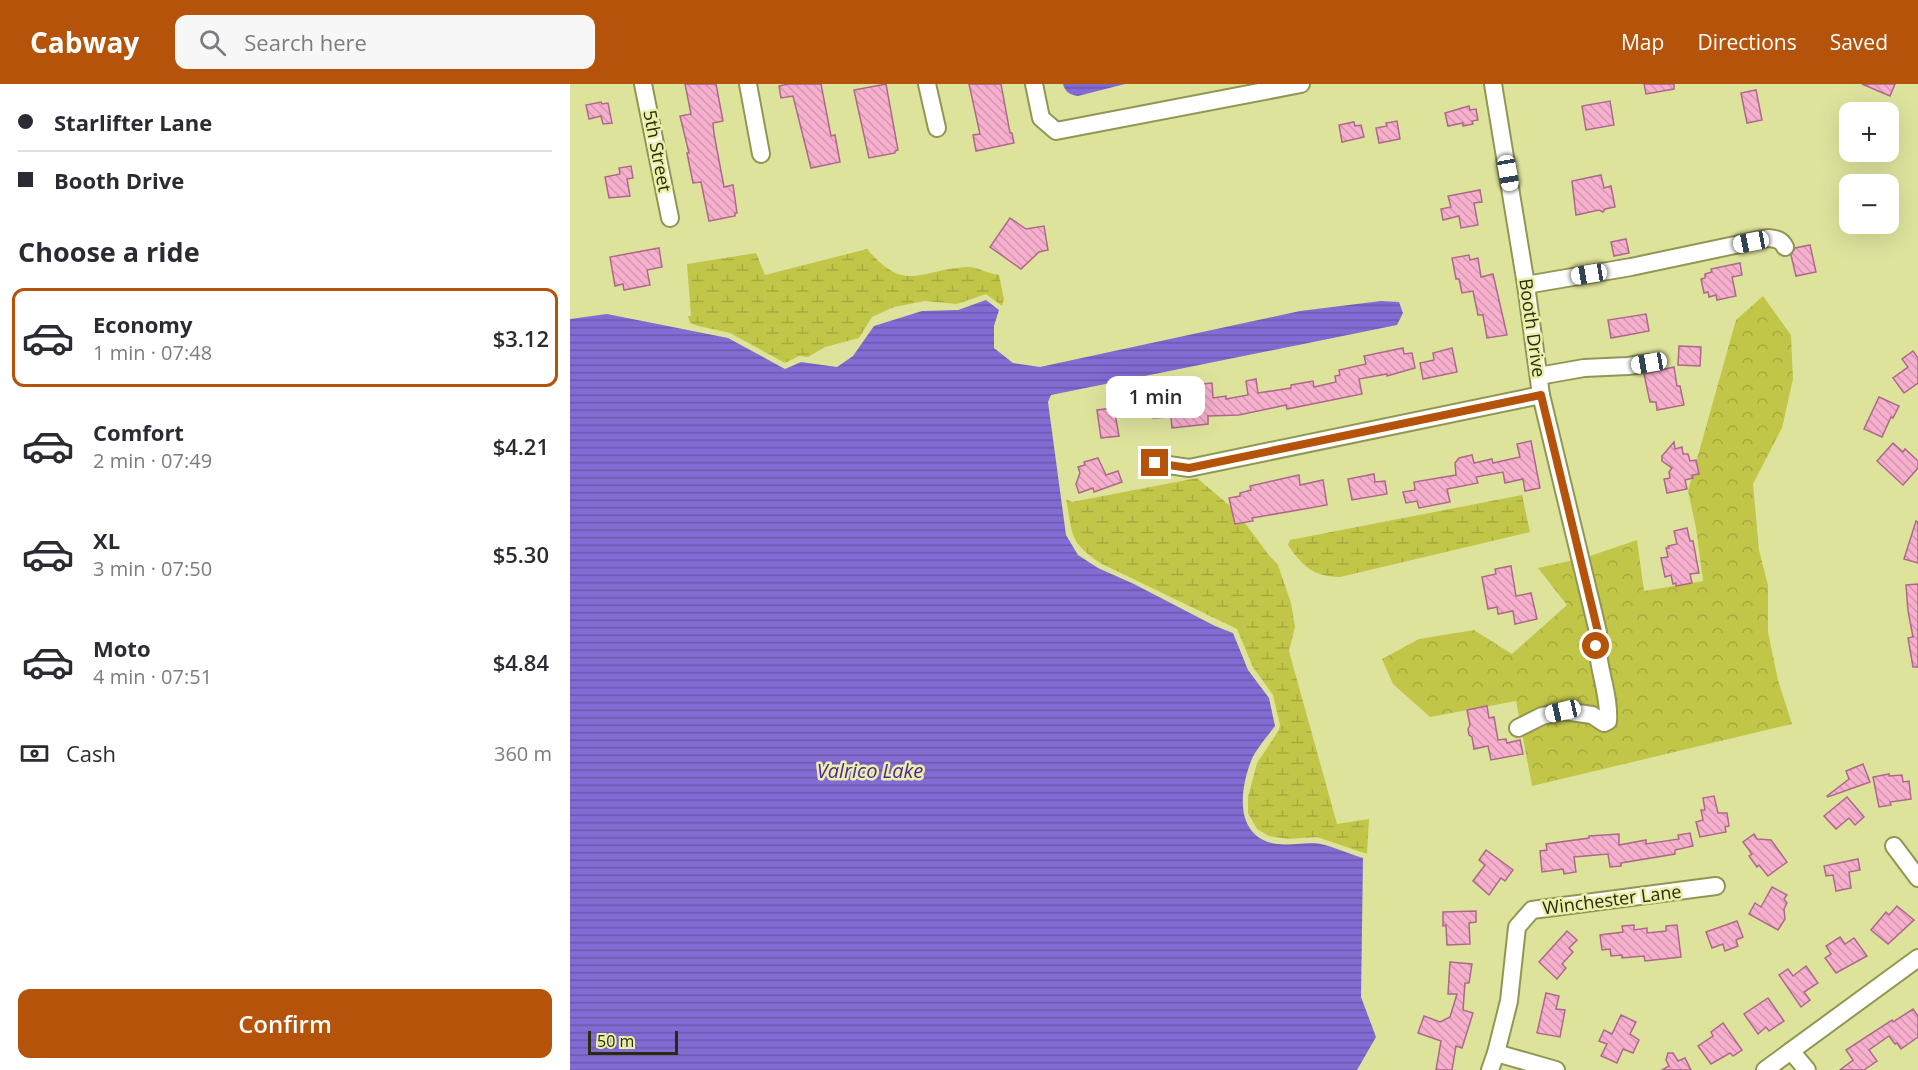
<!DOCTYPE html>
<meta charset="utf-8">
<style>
:root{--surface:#fff;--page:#f7f7f7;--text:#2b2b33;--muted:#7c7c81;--line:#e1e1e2;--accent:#b45309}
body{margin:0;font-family:"Open Sans",sans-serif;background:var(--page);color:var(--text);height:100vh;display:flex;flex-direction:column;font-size:22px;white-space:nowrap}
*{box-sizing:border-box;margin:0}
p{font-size:20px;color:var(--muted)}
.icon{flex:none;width:33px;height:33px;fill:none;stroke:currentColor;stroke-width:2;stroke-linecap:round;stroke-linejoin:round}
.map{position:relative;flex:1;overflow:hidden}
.sheet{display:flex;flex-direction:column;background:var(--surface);width:570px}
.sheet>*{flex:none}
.hud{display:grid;align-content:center;height:132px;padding:0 18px;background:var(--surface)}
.tools{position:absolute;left:1269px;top:18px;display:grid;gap:12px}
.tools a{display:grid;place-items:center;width:60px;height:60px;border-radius:12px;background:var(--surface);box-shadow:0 6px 24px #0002;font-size:30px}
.scale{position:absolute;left:18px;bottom:15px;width:90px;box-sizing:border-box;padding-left:6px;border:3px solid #292a0e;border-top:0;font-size:16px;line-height:21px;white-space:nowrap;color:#292a0e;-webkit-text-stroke:4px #ebf0a9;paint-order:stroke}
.end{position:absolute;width:27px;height:27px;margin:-14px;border:8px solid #b45309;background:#fff;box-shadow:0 0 0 3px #fff}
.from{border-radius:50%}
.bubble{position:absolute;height:42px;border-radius:12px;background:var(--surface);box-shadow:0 6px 24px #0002;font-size:20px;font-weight:600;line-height:42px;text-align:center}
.car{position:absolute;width:18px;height:36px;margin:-18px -9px;border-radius:8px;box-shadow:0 0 4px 2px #0007;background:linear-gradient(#fff 24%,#345 0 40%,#fff 0 76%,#345 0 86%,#fff 0)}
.hud b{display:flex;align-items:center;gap:21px;height:57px;font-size:22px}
.hud b+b{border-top:2px solid var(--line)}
.hud i{width:15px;height:15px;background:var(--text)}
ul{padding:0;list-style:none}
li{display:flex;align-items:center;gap:18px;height:99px;margin:0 12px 9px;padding:0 6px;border:3px solid transparent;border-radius:12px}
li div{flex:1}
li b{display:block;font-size:22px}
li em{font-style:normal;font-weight:600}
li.on{border-color:var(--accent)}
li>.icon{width:54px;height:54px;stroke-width:1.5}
h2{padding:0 18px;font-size:27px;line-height:72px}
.pay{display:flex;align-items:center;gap:15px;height:66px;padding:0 18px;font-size:22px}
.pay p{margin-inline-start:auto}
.button{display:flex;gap:12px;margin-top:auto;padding:12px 18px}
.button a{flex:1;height:69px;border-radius:12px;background:var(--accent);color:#fff;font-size:24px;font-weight:600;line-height:69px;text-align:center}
header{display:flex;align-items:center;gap:36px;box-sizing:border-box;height:84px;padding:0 30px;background:var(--accent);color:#fff}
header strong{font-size:28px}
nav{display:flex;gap:33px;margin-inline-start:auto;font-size:21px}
.search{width:420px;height:54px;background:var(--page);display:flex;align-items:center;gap:15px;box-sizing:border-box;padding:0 21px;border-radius:12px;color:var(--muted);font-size:22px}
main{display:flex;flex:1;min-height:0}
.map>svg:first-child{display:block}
.forest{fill:url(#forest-crowns)}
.wetland{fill:url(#wetland-marsh)}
.water{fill:url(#water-rules)}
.building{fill:url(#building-back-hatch);stroke:#ab6a88;stroke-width:1.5}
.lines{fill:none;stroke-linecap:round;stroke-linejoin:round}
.minor-casing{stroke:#939653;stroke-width:20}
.minor{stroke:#fff;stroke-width:16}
.route{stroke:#b45309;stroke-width:8}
.labels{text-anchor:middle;stroke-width:5;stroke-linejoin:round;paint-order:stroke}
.street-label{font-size:18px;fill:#292a0e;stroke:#ebf0a9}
.water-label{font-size:20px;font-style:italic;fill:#4f24a1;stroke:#ebf0a9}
</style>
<header>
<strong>Cabway</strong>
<div class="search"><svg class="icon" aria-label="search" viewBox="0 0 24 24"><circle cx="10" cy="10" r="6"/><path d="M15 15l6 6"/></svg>Search here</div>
<nav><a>Map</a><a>Directions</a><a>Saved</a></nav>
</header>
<main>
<section class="sheet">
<div class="hud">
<b><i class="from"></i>Starlifter Lane</b>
<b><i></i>Booth Drive</b>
</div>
<h2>Choose a ride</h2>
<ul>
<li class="on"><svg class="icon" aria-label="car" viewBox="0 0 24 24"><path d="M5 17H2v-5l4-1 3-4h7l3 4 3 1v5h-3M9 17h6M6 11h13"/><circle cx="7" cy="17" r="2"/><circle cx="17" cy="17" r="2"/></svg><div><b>Economy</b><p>1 min · 07:48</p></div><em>$3.12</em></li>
<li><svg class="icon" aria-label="car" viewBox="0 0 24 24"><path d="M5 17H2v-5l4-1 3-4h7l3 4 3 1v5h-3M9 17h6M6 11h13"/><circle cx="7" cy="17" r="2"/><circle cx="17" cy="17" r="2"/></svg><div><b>Comfort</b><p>2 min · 07:49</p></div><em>$4.21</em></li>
<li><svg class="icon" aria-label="car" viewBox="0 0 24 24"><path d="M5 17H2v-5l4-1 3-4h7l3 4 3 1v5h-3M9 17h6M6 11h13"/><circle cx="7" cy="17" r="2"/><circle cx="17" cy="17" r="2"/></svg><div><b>XL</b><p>3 min · 07:50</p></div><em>$5.30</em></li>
<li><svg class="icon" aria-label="car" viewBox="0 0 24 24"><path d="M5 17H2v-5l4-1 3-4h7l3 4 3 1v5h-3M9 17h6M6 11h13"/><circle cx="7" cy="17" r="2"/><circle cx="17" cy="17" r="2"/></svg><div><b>Moto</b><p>4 min · 07:51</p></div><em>$4.84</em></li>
</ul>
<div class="pay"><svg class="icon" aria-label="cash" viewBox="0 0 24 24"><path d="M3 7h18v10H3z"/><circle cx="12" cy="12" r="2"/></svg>Cash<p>360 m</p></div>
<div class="button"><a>Confirm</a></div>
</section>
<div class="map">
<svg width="1348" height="986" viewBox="0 0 1348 986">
<defs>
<pattern id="forest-crowns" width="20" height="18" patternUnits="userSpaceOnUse" patternTransform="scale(1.5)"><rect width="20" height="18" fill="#c1c648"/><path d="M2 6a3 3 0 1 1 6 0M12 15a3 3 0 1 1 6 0" fill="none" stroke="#a6aa3e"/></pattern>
<pattern id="wetland-marsh" width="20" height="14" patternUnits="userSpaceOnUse" patternTransform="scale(1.5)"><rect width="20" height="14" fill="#c1c648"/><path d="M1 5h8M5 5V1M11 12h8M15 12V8" fill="none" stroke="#a6aa3e"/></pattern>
<pattern id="water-rules" width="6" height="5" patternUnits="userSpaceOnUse" patternTransform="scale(1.5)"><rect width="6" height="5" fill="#836bd4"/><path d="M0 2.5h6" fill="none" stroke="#6b58aa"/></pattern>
<pattern id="building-back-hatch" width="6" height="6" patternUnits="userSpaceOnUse" patternTransform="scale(1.5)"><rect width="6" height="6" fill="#f7afce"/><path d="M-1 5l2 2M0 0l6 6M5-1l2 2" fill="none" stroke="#d497b0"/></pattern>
</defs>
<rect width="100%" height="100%" fill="#dee39c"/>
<polygon class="forest" points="1193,212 1221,251 1223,295 1212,344 1183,400 1189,466 1198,501 1198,548 1208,596 1222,640 962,702 946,617 860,633 823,600 812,575 849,555 904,546 942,570 997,521 968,484 1017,473 1067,456 1074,507 1133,497 1126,444 1118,407 1166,236"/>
<g class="wetland">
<path d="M 297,165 C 337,211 349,185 398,183 C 408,183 418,190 429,191 L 434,215 L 432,222 L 416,210 L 387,220 L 355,217 L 324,223 L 302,233 L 289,254 L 255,263 L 238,273 L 229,272 L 215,279 L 160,249 L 128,242 L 120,239 L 118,232 L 121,232 L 117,180 L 186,169 L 195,191 Z"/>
<path d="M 627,394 L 666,427 L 698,470 L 708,481 L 721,519 L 725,543 L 719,567 L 767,740 L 799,735 L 797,770 L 747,753 L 718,755 L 699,752 L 687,745 L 678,729 L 678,713 L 687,679 L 709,646 L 710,641 L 703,611 L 683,583 L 667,545 L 530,479 C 498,457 503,450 496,415 L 502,418 Z"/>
<path d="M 952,411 L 960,448 L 770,493 C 744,493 732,482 718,461 L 720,456 Z"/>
</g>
<g class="water">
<path d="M 493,0 L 555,0 L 508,12 C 500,11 495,8 493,0 Z"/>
<path d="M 416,216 L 429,226 L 424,242 L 424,264 L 443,279 L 470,283 L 730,227 L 811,217 L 829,218 L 833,229 L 827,241 L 481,311 L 478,318 L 496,451 L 508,471 L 528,484 L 564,500 L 645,542 L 663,549 L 678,586 L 699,614 L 705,642 C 697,653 686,665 681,677 C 671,703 664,746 698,758 C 713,763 728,759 744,759 C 759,760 778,770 793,774 L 791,913 L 806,953 L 787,986 L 0,986 L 0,235 L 37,230 L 158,254 L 215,285 L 231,278 L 267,283 L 283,272 L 304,242 L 352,227 L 388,226 Z"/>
</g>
<g class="building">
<polygon points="115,0 146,0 153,37 143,39 144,50 154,103 163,101 167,129 165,129 165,132 139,137 131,98 123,99 117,69 119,69 110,32 121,30"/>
<polygon points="218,0 251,0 261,52 265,51 270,78 241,84 223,12 211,14 209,2"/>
<polygon points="316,0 328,66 325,67 325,69 299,74 284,6"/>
<polygon points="399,0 431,0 440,49 442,49 444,59 406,67 403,51 410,50"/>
<polygon points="1074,0 1104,0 1104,5 1076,10"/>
<polygon points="1292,0 1325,0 1320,12"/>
<polygon points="1186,6 1192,36 1177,39 1171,9"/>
<polygon points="1040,17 1044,41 1016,46 1012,22"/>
<polygon points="31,18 32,20 38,19 42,39 33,40 31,32 19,35 16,21"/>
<polygon points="899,22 900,26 906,25 908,36 902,37 903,40 893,42 893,39 878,42 875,29"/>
<polygon points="827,37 830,55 809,59 806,44 817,42 816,39"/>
<polygon points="784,38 785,42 791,41 794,53 772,58 769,41"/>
<polygon points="61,82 63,94 57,95 60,112 39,114 35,93 50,90 49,84"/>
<polygon points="1031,91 1034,104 1041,102 1045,123 1035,125 1033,128 1029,126 1006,131 1002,97"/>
<polygon points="910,106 912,118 904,119 908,141 891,144 889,132 873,136 871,125 881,123 878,112"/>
<polygon points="440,134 456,145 474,142 478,166 469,168 451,185 420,163"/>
<polygon points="1056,155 1059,169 1044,172 1041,158"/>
<polygon points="1240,161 1246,188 1226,192 1221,171 1225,164"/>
<polygon points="89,164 92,183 77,186 80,201 54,206 53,200 45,202 40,173"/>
<polygon points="899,171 900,176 908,174 911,193 923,190 937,251 917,254 913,231 908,231 903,207 892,209 889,195 886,195 882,174"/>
<polygon points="1170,179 1172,191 1162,193 1166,212 1147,216 1146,211 1139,213 1138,208 1134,209 1131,195 1135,194 1135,190 1142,188 1141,185"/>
<polygon points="1076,230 1079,247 1041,254 1038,236"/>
<polygon points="1109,262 1131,263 1130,282 1108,281"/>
<polygon points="833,264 834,270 842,269 845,284 817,292 817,290 811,291 789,295 792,310 717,325 716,321 669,331 638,332 638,340 602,344 601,333 583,334 579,307 598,305 600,308 623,305 623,301 642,299 643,314 656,312 656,315 678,311 676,297 686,295 688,309 721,304 721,301 743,297 744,303 766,298 765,292 770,291 769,286 796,280 794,272"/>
<polygon points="882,264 887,288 853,295 850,279 864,276 863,269"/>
<polygon points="1343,267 1348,274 1348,299 1334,309 1323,294 1338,283 1332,275"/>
<polygon points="1104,283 1107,302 1110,302 1114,321 1087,326 1086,318 1080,318 1074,290"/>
<polygon points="1309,313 1329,322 1323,334 1321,333 1312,353 1294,345"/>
<polygon points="544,324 549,352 531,354 527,326"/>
<polygon points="961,357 970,404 955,407 953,395 935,399 933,388 906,393 908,399 877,405 880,418 849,424 847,417 836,419 833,408 845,406 844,398 886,391 885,379 889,374 902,371 904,379 922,375 923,379 950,373 947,360"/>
<polygon points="1104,358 1105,365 1112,363 1113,370 1118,370 1120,377 1126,376 1129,390 1122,391 1123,394 1115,396 1117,405 1097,409 1094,395 1100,394 1099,388 1102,384 1092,377 1092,372"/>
<polygon points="1323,359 1333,368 1335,365 1348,377 1348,384 1333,401 1307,377"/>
<polygon points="528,374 536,391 548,387 552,398 524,408 523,404 509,409 506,400 510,389 508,383 515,381 514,378"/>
<polygon points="804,390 805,398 815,397 817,410 782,416 778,395"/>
<polygon points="729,391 730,401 753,396 757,421 682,434 683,437 665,440 659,414 670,412 670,409 681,406 680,402"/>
<polygon points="1346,437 1348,438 1348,479 1334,475"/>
<polygon points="1117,444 1120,457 1123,457 1129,489 1120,490 1122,499 1106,502 1106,499 1103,500 1101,491 1095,493 1091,474 1098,473 1096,464 1099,464 1098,462 1107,460 1104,447"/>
<polygon points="941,482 946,512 961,509 967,535 945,540 943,527 928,530 927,523 918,525 912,493 926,490 925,485"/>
<polygon points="1348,500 1348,583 1343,583 1338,554 1343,553 1338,527 1336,501"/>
<polygon points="917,622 919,634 924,633 928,656 936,655 937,659 950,656 953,670 921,676 918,662 904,665 902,653 899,651 898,645 900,641 897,626"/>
<polygon points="1293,680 1300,698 1258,713 1257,712 1279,695 1276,687"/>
<polygon points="1319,690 1319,692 1332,691 1333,698 1339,697 1341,715 1320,718 1321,721 1309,723 1303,693"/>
<polygon points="1144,712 1148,729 1157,729 1159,742 1155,743 1156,748 1130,753 1126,738 1133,736 1131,726 1135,726 1133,714"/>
<polygon points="1277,713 1294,733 1285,741 1279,734 1266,745 1254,732"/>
<polygon points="1120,749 1123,762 1105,766 1105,770 1051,779 1051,782 1040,783 1038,770 1004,773 1006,788 994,790 993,785 972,788 970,767 977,766 976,760 1019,754 1019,752 1049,750 1049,761 1076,756 1076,760 1109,755 1108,751"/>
<polygon points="1184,750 1187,755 1201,756 1217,778 1198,792 1189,781 1187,783 1179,772 1182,770 1173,758"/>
<polygon points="916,766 943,786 935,797 931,794 919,811 903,797 915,781 909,776"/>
<polygon points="1288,775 1290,786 1279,788 1281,804 1266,807 1263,791 1256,792 1254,782"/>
<polygon points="1202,803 1217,811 1214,815 1217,819 1214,825 1215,835 1208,846 1179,830 1185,819 1191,823"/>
<polygon points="1327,822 1344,836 1318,860 1301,846 1316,828 1319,831"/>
<polygon points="906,827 906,838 899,839 900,860 877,861 876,841 873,842 873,828"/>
<polygon points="1167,837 1173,853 1166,856 1168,862 1155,867 1153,860 1142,864 1136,848"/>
<polygon points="1064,841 1064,846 1077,844 1077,849 1096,847 1096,842 1107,841 1111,873 1075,877 1074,872 1052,874 1052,871 1041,872 1040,865 1032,866 1030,851 1053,848 1052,842"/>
<polygon points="997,847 1007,856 999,864 1003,868 992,880 996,884 987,895 969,878"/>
<polygon points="1270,853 1275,860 1284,854 1297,872 1266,889 1255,874 1261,870 1256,862"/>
<polygon points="880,878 902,880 899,899 895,899 893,926 903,929 892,964 886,962 882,986 866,986 871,957 848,949 854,932 870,938 880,933 887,910 878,910"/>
<polygon points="1236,882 1248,899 1234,908 1240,916 1231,923 1209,891 1218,885 1223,892"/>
<polygon points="976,909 989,912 986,925 995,926 990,953 967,949"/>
<polygon points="1198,914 1214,937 1199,947 1196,943 1188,950 1174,930"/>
<polygon points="1343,925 1348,932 1348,953 1331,965 1327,959 1325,960 1319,952 1299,966 1307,977 1294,986 1270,986 1283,976 1276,966 1322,936 1323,938"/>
<polygon points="1051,931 1066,938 1060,950 1069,956 1063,969 1053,965 1047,979 1031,972 1037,960 1029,957 1034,946 1042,950"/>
<polygon points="1153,939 1172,966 1163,972 1160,969 1141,980 1128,962 1143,952 1141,948"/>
<polygon points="1098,969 1103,969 1108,977 1115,974 1121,986 1092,986 1099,982 1096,976"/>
</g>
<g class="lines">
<g class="minor-casing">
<g id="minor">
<polyline points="73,0 100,134"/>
<polyline points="178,0 191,70"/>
<polyline points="357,0 367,44"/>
<polyline points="464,0 471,34 486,47 731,0"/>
<path d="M 923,0 L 956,201 L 971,311 L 1028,548 C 1024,578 1040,607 1038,637 L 1034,639 L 1022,631 L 994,627 L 972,632 L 948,644"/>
<path d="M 956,201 L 1061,183 L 1198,154 C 1206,155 1211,155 1215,163"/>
<polyline points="969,292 1014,284 1058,282 1079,279"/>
<polyline points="585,379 619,384 971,311"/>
<polyline points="1324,762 1348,794"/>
<polyline points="1221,967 1237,986"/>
<polyline points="926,969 986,986"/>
<polyline points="920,986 926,969 939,917 947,843 962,826 1146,802"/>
<polyline points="1195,986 1348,874"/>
</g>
</g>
<use href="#minor" class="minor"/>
</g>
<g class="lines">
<polyline class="route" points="585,379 619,384 971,311 1028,548 1026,562"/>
</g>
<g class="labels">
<g class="street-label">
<text transform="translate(87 67) rotate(79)" y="6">5th Street</text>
<text transform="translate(962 244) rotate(82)" y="6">Booth Drive</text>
<text transform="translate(1042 816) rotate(-7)" y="6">Winchester Lane</text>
</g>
<g class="water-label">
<text x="300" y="694">Valrico Lake</text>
</g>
</g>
</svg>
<div class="tools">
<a>+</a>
<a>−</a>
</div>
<div class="scale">50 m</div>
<i class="end from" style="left:1026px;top:562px"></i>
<i class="end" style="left:585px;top:379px"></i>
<div class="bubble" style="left:536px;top:292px;width:99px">1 min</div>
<i class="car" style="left:938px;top:89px;rotate:170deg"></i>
<i class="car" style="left:1181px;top:158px;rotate:259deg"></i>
<i class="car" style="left:1019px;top:190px;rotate:261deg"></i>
<i class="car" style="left:1079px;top:279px;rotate:260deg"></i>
<i class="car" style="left:993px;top:627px;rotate:257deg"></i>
</div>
</main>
